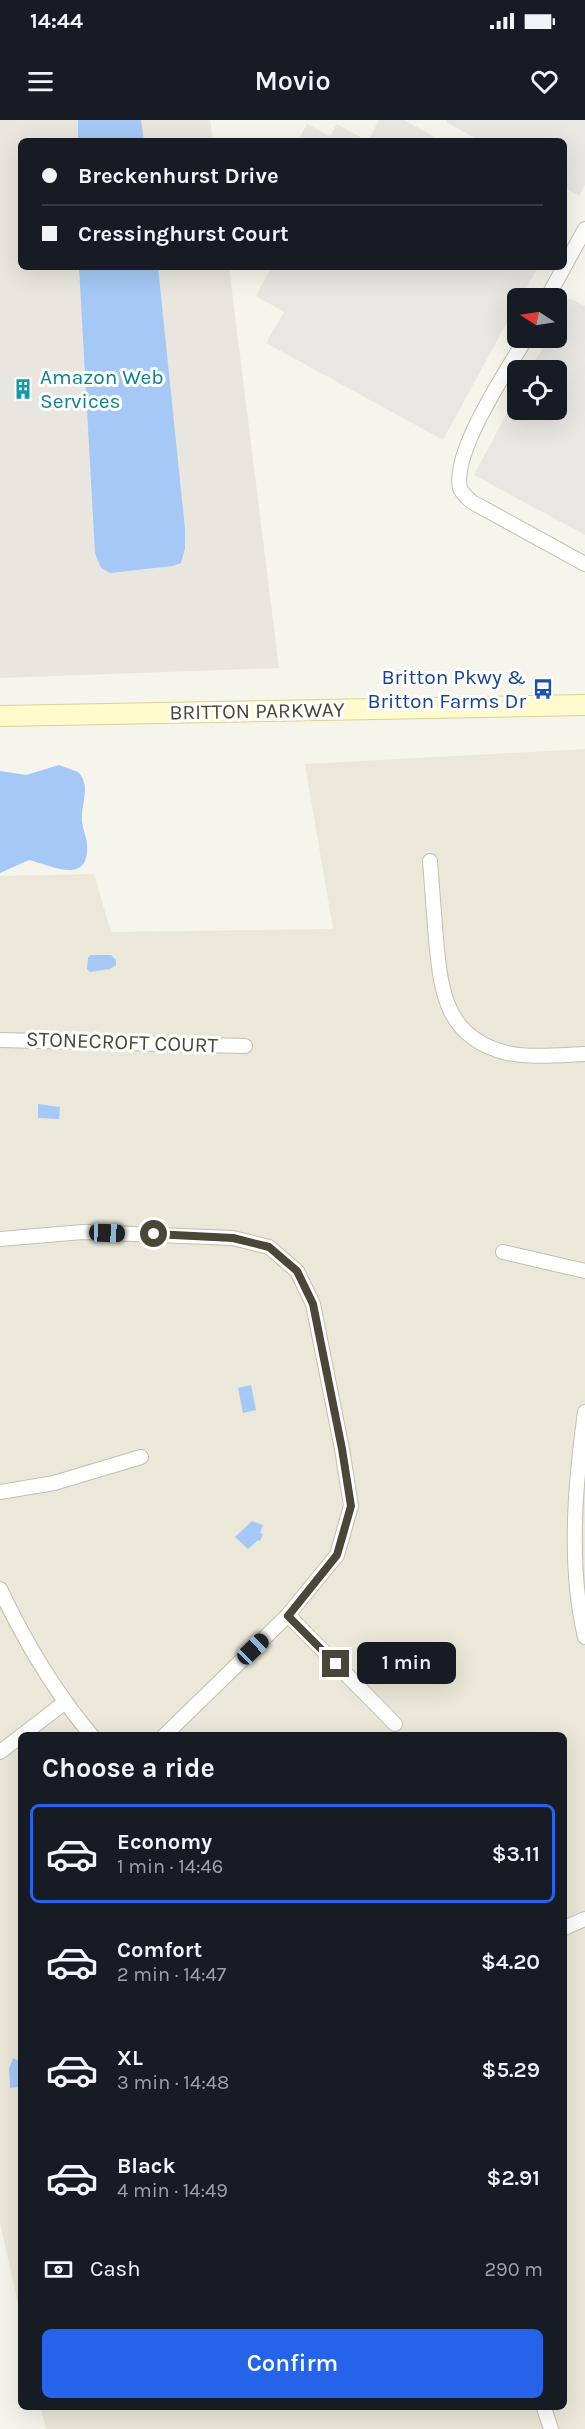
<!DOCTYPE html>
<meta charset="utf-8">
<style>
:root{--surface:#171b24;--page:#20242c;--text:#f1f3f6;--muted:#9ea1a6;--line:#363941;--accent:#2563eb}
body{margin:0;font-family:Karla,sans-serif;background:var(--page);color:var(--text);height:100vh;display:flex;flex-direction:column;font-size:22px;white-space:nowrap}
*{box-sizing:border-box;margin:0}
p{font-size:20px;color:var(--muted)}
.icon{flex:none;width:33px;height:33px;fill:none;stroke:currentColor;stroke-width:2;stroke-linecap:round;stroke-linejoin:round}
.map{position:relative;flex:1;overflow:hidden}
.drawer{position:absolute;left:18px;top:1612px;width:549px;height:678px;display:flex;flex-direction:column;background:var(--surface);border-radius:9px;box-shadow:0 6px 24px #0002}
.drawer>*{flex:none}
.guide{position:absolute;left:18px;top:18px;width:549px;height:132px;border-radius:9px;box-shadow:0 6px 24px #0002;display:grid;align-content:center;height:132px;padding:0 24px;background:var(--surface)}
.needle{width:39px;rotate:282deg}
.tools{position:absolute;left:507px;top:168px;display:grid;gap:12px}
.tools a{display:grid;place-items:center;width:60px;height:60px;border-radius:9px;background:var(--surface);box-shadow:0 6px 24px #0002;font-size:30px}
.end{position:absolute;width:27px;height:27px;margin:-14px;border:8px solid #4b4738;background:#fff;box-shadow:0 0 0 3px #fff}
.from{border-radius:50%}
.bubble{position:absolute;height:42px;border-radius:9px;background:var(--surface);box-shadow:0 6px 24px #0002;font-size:20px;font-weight:600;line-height:42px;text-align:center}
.car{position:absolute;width:18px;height:36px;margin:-18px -9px;border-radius:8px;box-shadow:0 0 4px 2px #0007;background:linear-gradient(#222 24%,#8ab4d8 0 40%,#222 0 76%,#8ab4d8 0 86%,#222 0)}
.guide b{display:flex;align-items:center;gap:21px;height:57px;font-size:22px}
.guide b+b{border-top:2px solid var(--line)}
.guide i{width:15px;height:15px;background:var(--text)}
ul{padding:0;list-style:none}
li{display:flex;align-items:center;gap:18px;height:99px;margin:0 12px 9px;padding:0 12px;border:3px solid transparent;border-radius:9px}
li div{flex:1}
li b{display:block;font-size:22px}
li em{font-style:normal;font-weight:600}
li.current{border-color:var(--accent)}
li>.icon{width:54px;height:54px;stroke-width:1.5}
h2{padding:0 24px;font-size:27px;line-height:72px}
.pay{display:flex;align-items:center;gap:15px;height:66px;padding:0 24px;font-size:22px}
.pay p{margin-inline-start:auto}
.button{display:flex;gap:12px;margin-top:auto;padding:12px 24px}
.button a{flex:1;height:69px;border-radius:9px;background:var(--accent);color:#fff;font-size:24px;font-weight:600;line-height:69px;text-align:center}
.status{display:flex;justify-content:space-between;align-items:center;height:42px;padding:0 30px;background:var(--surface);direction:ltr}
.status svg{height:16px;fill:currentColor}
header{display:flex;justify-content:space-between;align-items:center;height:78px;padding:0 24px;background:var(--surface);font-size:27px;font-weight:600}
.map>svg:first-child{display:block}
.residential{fill:#ebe8d9}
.industrial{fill:#e9e6df}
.parking{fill:#e8e7e2}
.water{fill:#a5c8f6}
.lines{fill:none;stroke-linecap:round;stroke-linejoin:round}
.street-casing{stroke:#c3bfac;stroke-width:16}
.secondary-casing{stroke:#d9d298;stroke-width:22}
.street{stroke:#fff;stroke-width:14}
.secondary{stroke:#fffbcc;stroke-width:20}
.route{stroke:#4b4738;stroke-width:8}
.labels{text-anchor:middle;stroke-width:6;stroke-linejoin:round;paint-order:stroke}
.culture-label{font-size:21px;fill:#0d838f;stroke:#fff;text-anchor:start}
.transit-label{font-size:21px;fill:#164399;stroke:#fff;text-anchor:end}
.street-label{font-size:21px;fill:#4b4738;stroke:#fff}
</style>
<div class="status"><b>14:44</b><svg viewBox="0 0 49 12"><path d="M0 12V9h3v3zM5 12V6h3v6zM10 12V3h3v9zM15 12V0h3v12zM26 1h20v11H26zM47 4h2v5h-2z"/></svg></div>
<header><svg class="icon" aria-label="menu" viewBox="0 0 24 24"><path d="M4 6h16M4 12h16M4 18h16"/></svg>Movio<svg class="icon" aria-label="heart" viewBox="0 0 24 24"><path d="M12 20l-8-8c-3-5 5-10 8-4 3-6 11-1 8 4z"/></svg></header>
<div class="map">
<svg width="585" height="2309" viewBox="0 0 585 2309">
<rect width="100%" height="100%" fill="#f6f5eb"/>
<polygon class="residential" points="585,629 585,2309 46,2309 41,2288 564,2288 564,1616 21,1616 21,2197 0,2103 0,756 94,754 111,812 333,809 305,644"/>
<polygon class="industrial" points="0,0 210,0 213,21 21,21 21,147 229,147 279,548 0,558"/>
<g class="parking">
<polygon points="379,0 404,0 442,21 368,21"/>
<polygon points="447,0 585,0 585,65 579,76 564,67 564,21 480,21 446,2"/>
<polygon points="307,4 330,16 337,4 367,21 298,21"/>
<polygon points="271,147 538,147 521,178 518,178 517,184 443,320 266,223 284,192 256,176"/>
<polygon points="569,178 585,186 585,415 474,355 517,274 518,290 556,290 556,250 530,250 548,218 556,218 557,201"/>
</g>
<g class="water">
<polygon points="78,0 141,0 144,21 78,21"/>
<polygon points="79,147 158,147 185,409 185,428 181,443 173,446 110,453 101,448 95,433"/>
<path d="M 59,645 L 78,652 C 91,665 82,681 82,696 C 81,706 86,714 87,724 C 90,767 50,745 29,740 L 0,753 L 0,651 L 26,655 Z"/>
<polygon points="91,835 111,835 116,840 116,845 110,849 90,852 87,849 88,838"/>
<polygon points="38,984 60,987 59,999 38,998"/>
<polygon points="251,1265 256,1290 243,1293 238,1268"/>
<polygon points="252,1401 263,1405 260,1413 263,1414 260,1421 258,1420 248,1429 235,1417"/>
<polygon points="13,1938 21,1942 21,1967 10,1968 9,1949"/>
</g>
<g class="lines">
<g class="street-casing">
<g id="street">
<polyline points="547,178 585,109"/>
<path d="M 526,218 C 507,251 452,331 460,368 C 462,374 467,377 472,382 L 585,444"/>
<path d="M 430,741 C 432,767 434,793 436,819 C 441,873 446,918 507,933 C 532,938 560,935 585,934"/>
<polyline points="0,920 245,926"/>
<polyline points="0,1119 83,1112 233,1118 269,1127 297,1151 313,1184 342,1329 351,1386 337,1435 288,1495 164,1616"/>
<polyline points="503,1132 585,1151"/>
<path d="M 585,1292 C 575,1365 568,1445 585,1517"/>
<polyline points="0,1372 54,1363 141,1337"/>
<path d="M 0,1469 C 25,1522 54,1571 92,1616"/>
<polyline points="288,1495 395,1604"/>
<polyline points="21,1616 64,1583"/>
<polyline points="0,1632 21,1616"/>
<polyline points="564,1808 585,1799"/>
<polyline points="544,2288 551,2309"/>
</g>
</g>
<g class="secondary-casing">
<polyline id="secondary" points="0,596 585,585"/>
</g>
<use href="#street" class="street"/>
<use href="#secondary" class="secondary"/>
</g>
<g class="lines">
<polyline class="route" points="154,1114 233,1118 269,1127 297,1151 313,1184 342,1329 351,1386 337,1435 288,1496 336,1544"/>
</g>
<defs>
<g id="building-bare" transform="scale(1.62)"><path d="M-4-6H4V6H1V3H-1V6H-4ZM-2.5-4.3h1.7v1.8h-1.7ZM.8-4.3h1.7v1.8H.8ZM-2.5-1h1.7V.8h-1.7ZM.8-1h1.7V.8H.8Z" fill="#0f9aa8" stroke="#fff" stroke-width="2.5" paint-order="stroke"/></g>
<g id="bus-bare" transform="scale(1.62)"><path d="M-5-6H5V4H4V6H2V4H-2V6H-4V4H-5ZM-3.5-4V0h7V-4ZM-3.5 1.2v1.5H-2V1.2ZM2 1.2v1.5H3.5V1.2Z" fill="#1a4fb4" stroke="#fff" stroke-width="2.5" paint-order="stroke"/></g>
</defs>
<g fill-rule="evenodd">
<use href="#building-bare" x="23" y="269"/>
<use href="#bus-bare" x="543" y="569"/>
</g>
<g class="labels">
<g class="culture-label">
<text x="40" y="264">Amazon Web<tspan x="40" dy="24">Services</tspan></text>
</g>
<g class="transit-label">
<text x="526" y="564">Britton Pkwy &amp;<tspan x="526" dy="24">Britton Farms Dr</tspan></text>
</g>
<g class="street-label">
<text transform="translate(257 591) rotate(-1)" y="7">BRITTON PARKWAY</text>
<text transform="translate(122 922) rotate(2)" y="7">STONECROFT COURT</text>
</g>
</g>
</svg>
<div class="tools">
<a><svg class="needle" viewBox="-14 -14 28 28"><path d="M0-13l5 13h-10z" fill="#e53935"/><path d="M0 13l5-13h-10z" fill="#9ea1a6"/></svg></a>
<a><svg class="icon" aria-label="locate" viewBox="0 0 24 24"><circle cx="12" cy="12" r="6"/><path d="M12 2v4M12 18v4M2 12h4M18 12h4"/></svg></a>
</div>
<i class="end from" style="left:154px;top:1114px"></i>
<i class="end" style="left:336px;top:1544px"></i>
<div class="bubble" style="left:357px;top:1522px;width:99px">1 min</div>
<i class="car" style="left:107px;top:1113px;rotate:92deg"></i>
<i class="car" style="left:253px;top:1529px;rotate:46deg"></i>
<div class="guide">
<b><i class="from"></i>Breckenhurst Drive</b>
<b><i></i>Cressinghurst Court</b>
</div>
<section class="drawer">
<h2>Choose a ride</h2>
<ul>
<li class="current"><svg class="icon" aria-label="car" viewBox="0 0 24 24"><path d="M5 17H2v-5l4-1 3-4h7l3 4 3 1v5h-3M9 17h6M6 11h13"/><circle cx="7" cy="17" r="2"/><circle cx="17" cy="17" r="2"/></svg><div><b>Economy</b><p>1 min · 14:46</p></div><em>$3.11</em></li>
<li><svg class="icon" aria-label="car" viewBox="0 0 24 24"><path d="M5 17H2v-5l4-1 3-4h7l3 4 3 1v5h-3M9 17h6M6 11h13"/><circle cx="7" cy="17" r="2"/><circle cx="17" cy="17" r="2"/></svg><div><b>Comfort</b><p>2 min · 14:47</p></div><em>$4.20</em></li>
<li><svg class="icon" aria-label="car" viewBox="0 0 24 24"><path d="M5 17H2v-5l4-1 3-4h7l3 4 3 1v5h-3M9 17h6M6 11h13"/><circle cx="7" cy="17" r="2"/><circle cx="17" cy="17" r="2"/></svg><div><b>XL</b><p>3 min · 14:48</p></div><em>$5.29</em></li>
<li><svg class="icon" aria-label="car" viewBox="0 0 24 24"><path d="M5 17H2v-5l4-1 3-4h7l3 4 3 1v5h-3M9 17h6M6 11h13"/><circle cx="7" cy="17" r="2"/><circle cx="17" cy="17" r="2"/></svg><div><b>Black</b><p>4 min · 14:49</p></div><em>$2.91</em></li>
</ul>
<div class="pay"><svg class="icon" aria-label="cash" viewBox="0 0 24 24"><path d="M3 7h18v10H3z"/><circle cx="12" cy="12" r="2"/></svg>Cash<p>290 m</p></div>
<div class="button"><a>Confirm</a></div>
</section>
</div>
